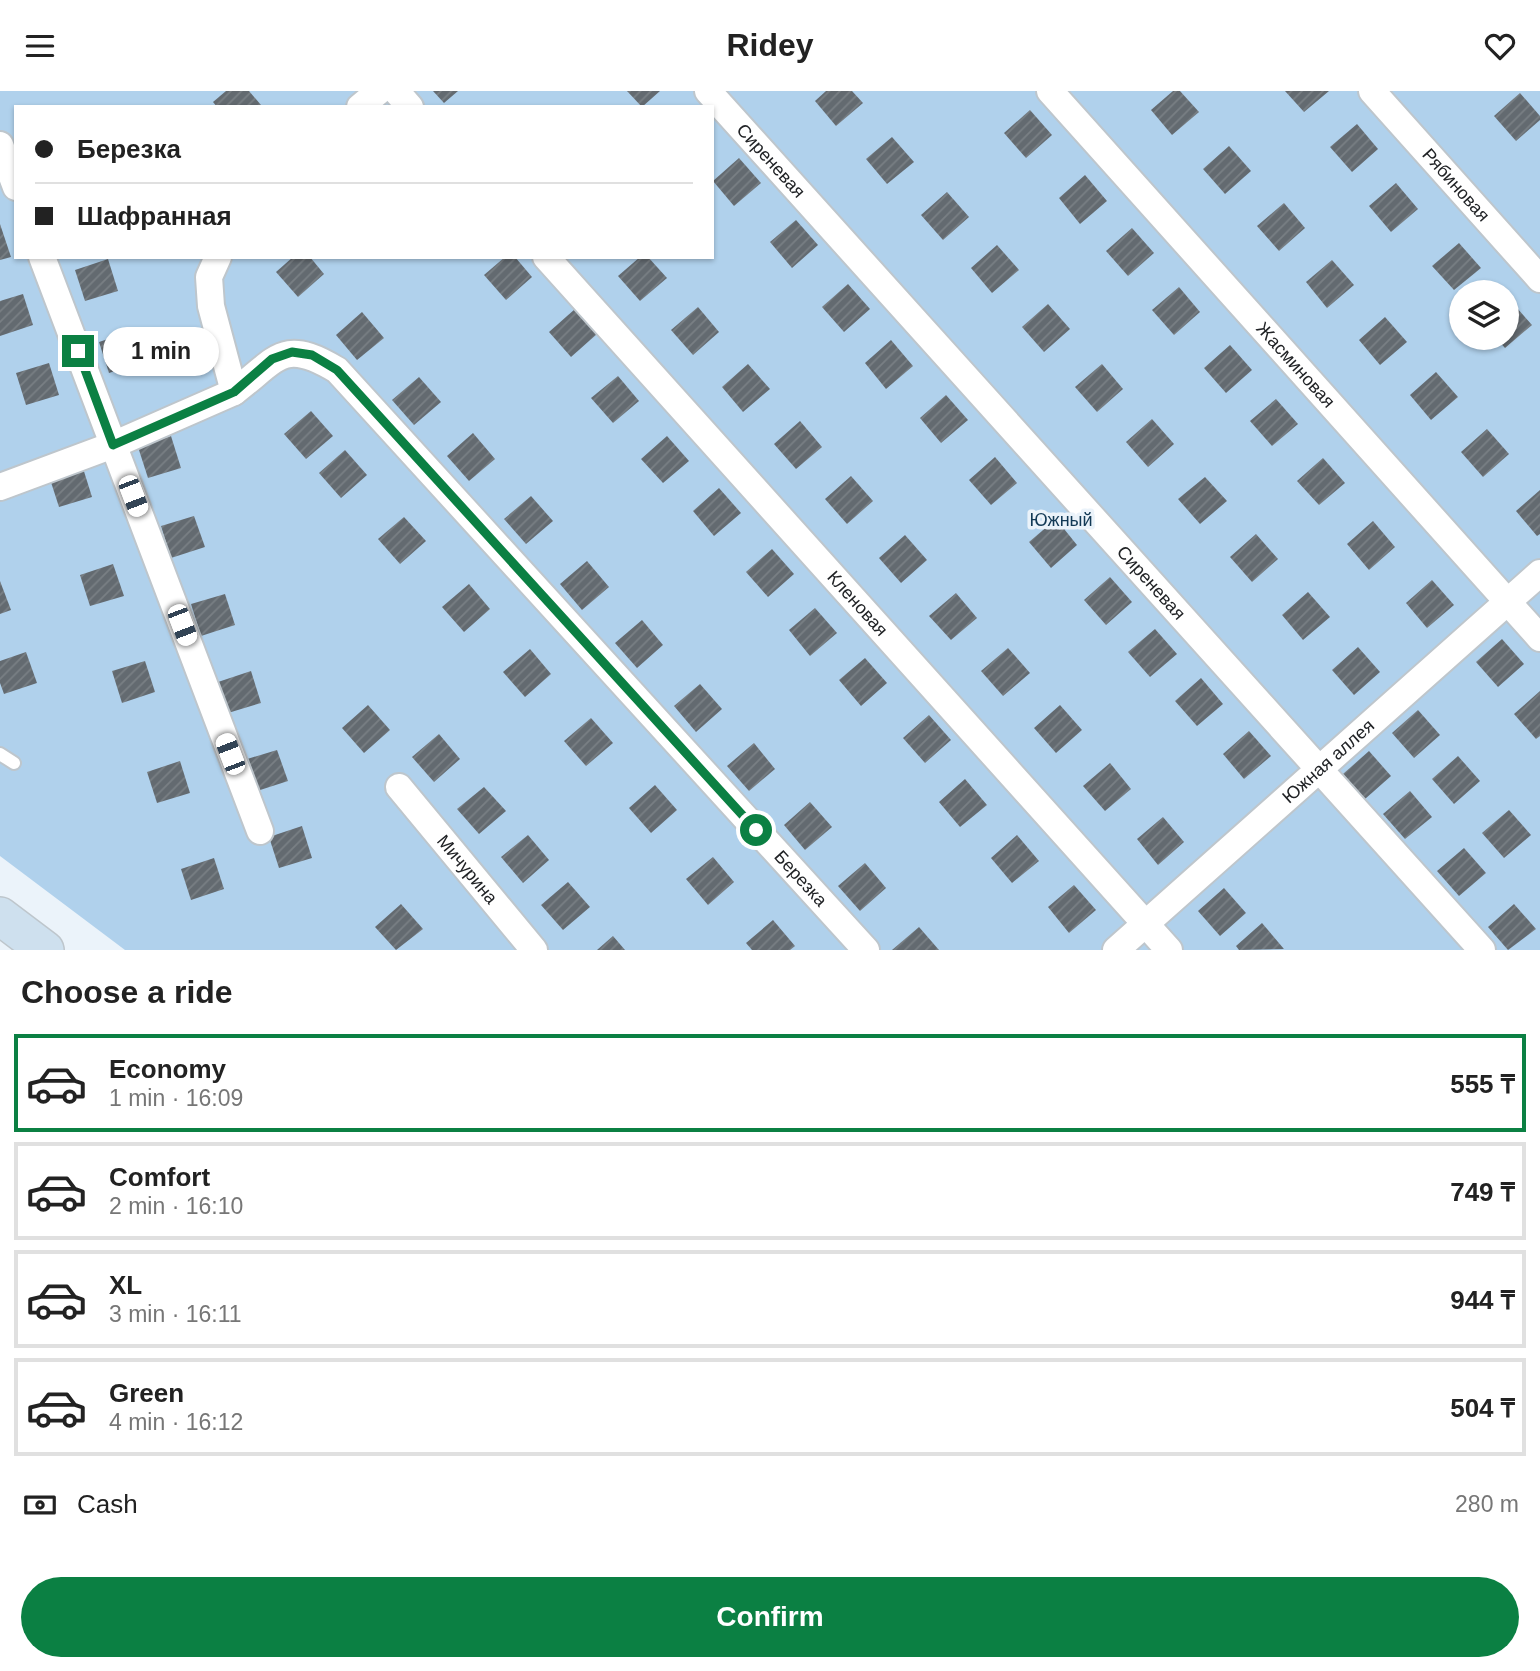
<!DOCTYPE html>
<meta charset="utf-8">
<style>
:root{--surface:#fff;--page:#f6f6f6;--text:#222;--muted:#767676;--line:#e0e0e0;--accent:#0b8043}
body{margin:0;font-family:Arial,sans-serif;background:var(--page);color:var(--text);height:100vh;display:flex;flex-direction:column;font-size:26px;white-space:nowrap}
*{box-sizing:border-box;margin:0}
p{font-size:23px;color:var(--muted)}
.icon{flex:none;width:38px;height:38px;fill:none;stroke:currentColor;stroke-width:2;stroke-linecap:round;stroke-linejoin:round}
.map{position:relative;height:859px;overflow:hidden}
.details{display:flex;flex-direction:column;background:var(--surface);flex:1}
.details>*{flex:none}
.hud{position:absolute;left:14px;top:14px;width:700px;height:154px;border-radius:0px;box-shadow:0 2px 5px #0004;display:grid;align-content:center;height:154px;padding:0 21px;background:var(--surface)}
.tools{position:absolute;left:1449px;top:189px;display:grid;gap:14px}
.tools a{display:grid;place-items:center;width:70px;height:70px;border-radius:50%;background:var(--surface);box-shadow:0 2px 5px #0004;font-size:35px}
.end{position:absolute;width:32px;height:32px;margin:-16px;border:9px solid #0b8043;background:#fff;box-shadow:0 0 0 4px #fff}
.from{border-radius:50%}
.bubble{position:absolute;height:49px;border-radius:24px;background:var(--surface);box-shadow:0 2px 5px #0004;font-size:23px;font-weight:600;line-height:49px;text-align:center}
.car{position:absolute;width:21px;height:42px;margin:-21px -10px;border-radius:9px;box-shadow:0 0 5px 2px #0007;background:linear-gradient(#fff 24%,#345 0 40%,#fff 0 76%,#345 0 86%,#fff 0)}
.hud b{display:flex;align-items:center;gap:24px;height:66px;font-size:26px}
.hud b+b{border-top:2px solid var(--line)}
.hud i{width:18px;height:18px;background:var(--text)}
ul{padding:0;list-style:none}
li{display:flex;align-items:center;gap:21px;height:98px;margin:0 14px 10px;padding:0 7px;border:4px solid var(--line);border-radius:0px}
li div{flex:1}
li b{display:block;font-size:26px}
li em{font-style:normal;font-weight:600}
li.current{border-color:var(--accent)}
li>.icon{width:63px;height:63px;stroke-width:1.5}
h2{padding:0 21px;font-size:32px;line-height:84px}
.pay{display:flex;align-items:center;gap:18px;height:77px;padding:0 21px;font-size:26px}
.pay p{margin-inline-start:auto}
.cta{display:flex;gap:14px;margin-top:auto;padding:14px 21px}
.cta a{flex:1;height:80px;border-radius:42px;background:var(--accent);color:#fff;font-size:28px;font-weight:600;line-height:80px;text-align:center}
header{display:flex;justify-content:space-between;align-items:center;height:91px;padding:0 21px;background:var(--surface);font-size:32px;font-weight:600}
.map>svg:first-child{display:block}
.garden{fill:#b0d1ec;fill-rule:evenodd}
.building{fill:url(#building-hatch)}
.lines{fill:none;stroke-linecap:round;stroke-linejoin:round}
.service-casing{stroke:#bec6cc;stroke-width:16}
.minor-casing{stroke:#bec6cc;stroke-width:30}
.secondary-casing{stroke:#bec6cc;stroke-width:40}
.service{stroke:#fff;stroke-width:12}
.minor{stroke:#fff;stroke-width:26}
.secondary{stroke:#cee0ee;stroke-width:37}
.route{stroke:#0b8043;stroke-width:9}
.labels{text-anchor:middle;stroke-width:7;stroke-linejoin:round;paint-order:stroke}
.street-label{font-size:18px;fill:#212326;stroke:#ebf3fa}
.park-label{font-size:18px;fill:#123955;stroke:#ebf3fa}
</style>
<header><svg class="icon" aria-label="menu" viewBox="0 0 24 24"><path d="M4 6h16M4 12h16M4 18h16"/></svg>Ridey<svg class="icon" aria-label="heart" viewBox="0 0 24 24"><path d="M12 20l-8-8c-3-5 5-10 8-4 3-6 11-1 8 4z"/></svg></header>
<div class="map">
<svg width="1540" height="859" viewBox="0 0 1540 859">
<defs>
<pattern id="building-hatch" width="6" height="6" patternUnits="userSpaceOnUse" patternTransform="scale(1.75)"><rect width="6" height="6" fill="#636a70"/><path d="M-1 1l2-2M0 6l6-6M5 7l2-2" fill="none" stroke="#797f84"/></pattern>
</defs>
<rect width="100%" height="100%" fill="#ebf3fa"/>
<path class="garden" d="M 0,0 L 1540,0 L 1540,859 L 125,859 L 0,765 ZM 16,16 L 712,16 L 712,166 L 16,166 ZM 1461,201 L 1507,201 L 1507,247 L 1461,247 Z"/>
<g class="building">
<polygon points="226,0 249,0 261,14 217,16 213,11"/>
<polygon points="433,0 458,0 444,12"/>
<polygon points="627,0 660,0 642,16"/>
<polygon points="826,0 852,0 863,12 836,35 815,10"/>
<polygon points="1173,0 1180,0 1199,21 1172,44 1151,19"/>
<polygon points="1285,0 1329,0 1304,21"/>
<polygon points="1520,2 1540,25 1540,29 1516,50 1494,25"/>
<polygon points="1030,19 1052,44 1026,67 1004,42"/>
<polygon points="1357,33 1378,58 1352,81 1330,56"/>
<polygon points="892,46 914,71 887,93 866,68"/>
<polygon points="1229,55 1251,80 1225,103 1203,78"/>
<polygon points="739,67 761,92 734,115 713,90"/>
<polygon points="1085,84 1107,110 1080,133 1059,107"/>
<polygon points="1396,92 1418,118 1391,141 1369,115"/>
<polygon points="947,101 969,126 943,149 921,124"/>
<polygon points="1284,112 1305,137 1279,160 1257,135"/>
<polygon points="796,129 818,154 792,177 770,151"/>
<polygon points="0,133 11,166 0,169"/>
<polygon points="1132,137 1154,162 1128,185 1106,160"/>
<polygon points="1459,152 1481,177 1454,199 1432,175"/>
<polygon points="997,154 1019,179 992,202 971,177"/>
<polygon points="293,166 310,166 324,183 298,206 276,181"/>
<polygon points="505,166 515,166 532,186 506,209 484,184"/>
<polygon points="640,166 648,166 667,187 640,210 618,185"/>
<polygon points="108,168 118,200 85,210 75,179"/>
<polygon points="1332,169 1354,194 1327,217 1306,191"/>
<polygon points="848,193 870,218 844,241 822,216"/>
<polygon points="1179,196 1200,221 1174,244 1152,219"/>
<polygon points="23,203 33,234 0,245 0,210"/>
<polygon points="1510,209 1532,234 1505,257 1496,247 1507,247 1507,212"/>
<polygon points="1048,213 1070,238 1044,261 1022,236"/>
<polygon points="698,216 719,241 693,264 671,239"/>
<polygon points="575,218 597,243 571,266 549,241"/>
<polygon points="362,221 384,247 357,269 336,244"/>
<polygon points="1385,226 1407,251 1380,274 1359,249"/>
<polygon points="132,240 142,271 109,282 99,251"/>
<polygon points="891,249 913,275 886,298 865,272"/>
<polygon points="1230,254 1252,279 1226,302 1204,277"/>
<polygon points="49,272 59,304 26,314 16,282"/>
<polygon points="748,273 770,298 743,321 722,296"/>
<polygon points="1102,273 1123,298 1097,321 1075,296"/>
<polygon points="1436,281 1458,306 1431,329 1410,304"/>
<polygon points="618,285 639,310 613,332 591,307"/>
<polygon points="419,286 441,311 414,334 392,309"/>
<polygon points="946,304 968,329 941,352 920,327"/>
<polygon points="1276,308 1298,333 1272,355 1250,330"/>
<polygon points="311,320 333,345 306,368 284,343"/>
<polygon points="1152,328 1174,353 1148,376 1126,351"/>
<polygon points="800,330 822,356 796,378 774,353"/>
<polygon points="1487,338 1509,363 1483,386 1461,361"/>
<polygon points="473,342 495,368 469,390 447,365"/>
<polygon points="171,345 181,377 148,387 138,356"/>
<polygon points="667,345 689,370 663,392 641,368"/>
<polygon points="345,359 367,384 341,407 319,382"/>
<polygon points="995,366 1017,392 991,414 969,389"/>
<polygon points="1323,367 1345,392 1319,414 1297,390"/>
<polygon points="82,374 92,406 59,416 49,385"/>
<polygon points="851,385 873,410 847,433 825,408"/>
<polygon points="1205,386 1227,410 1200,433 1178,408"/>
<polygon points="719,397 741,422 714,445 693,420"/>
<polygon points="1540,399 1540,443 1537,445 1516,420"/>
<polygon points="531,405 553,430 526,453 504,428"/>
<polygon points="194,425 205,456 171,467 161,435"/>
<polygon points="404,426 426,450 400,473 378,448"/>
<polygon points="1056,428 1077,454 1051,477 1029,451"/>
<polygon points="1373,430 1395,456 1369,479 1347,453"/>
<polygon points="1256,443 1278,468 1252,491 1230,466"/>
<polygon points="905,444 927,469 901,492 879,467"/>
<polygon points="772,458 794,483 768,506 746,481"/>
<polygon points="587,470 609,496 582,519 560,493"/>
<polygon points="113,473 124,505 90,515 80,484"/>
<polygon points="1110,486 1132,511 1106,534 1084,509"/>
<polygon points="1432,489 1454,514 1427,537 1406,512"/>
<polygon points="0,490 11,519 0,523"/>
<polygon points="469,493 490,518 464,541 442,516"/>
<polygon points="1308,501 1330,526 1303,549 1282,524"/>
<polygon points="956,502 977,527 951,549 929,525"/>
<polygon points="225,503 235,534 201,545 191,513"/>
<polygon points="815,517 837,542 810,565 789,539"/>
<polygon points="642,529 663,554 637,577 615,552"/>
<polygon points="1155,538 1177,563 1150,586 1128,561"/>
<polygon points="1502,548 1524,573 1498,596 1476,571"/>
<polygon points="1358,556 1380,581 1354,604 1332,579"/>
<polygon points="1008,557 1030,582 1003,605 981,580"/>
<polygon points="530,558 551,583 525,606 503,581"/>
<polygon points="26,561 37,592 4,603 0,592 0,570"/>
<polygon points="865,567 887,592 861,615 839,589"/>
<polygon points="145,570 155,601 122,612 112,580"/>
<polygon points="251,580 261,612 228,622 218,591"/>
<polygon points="1201,587 1223,613 1197,635 1175,610"/>
<polygon points="700,593 722,618 696,641 674,615"/>
<polygon points="1540,600 1540,645 1536,648 1514,623"/>
<polygon points="368,614 390,639 364,662 342,637"/>
<polygon points="1060,614 1082,639 1056,662 1034,637"/>
<polygon points="1418,619 1440,644 1414,667 1392,642"/>
<polygon points="929,624 951,649 925,672 903,647"/>
<polygon points="591,627 613,652 586,675 564,650"/>
<polygon points="1249,640 1271,665 1244,688 1223,663"/>
<polygon points="439,643 460,668 434,691 412,666"/>
<polygon points="754,652 775,678 749,700 727,675"/>
<polygon points="277,659 288,690 254,701 244,669"/>
<polygon points="1369,660 1391,685 1365,708 1343,683"/>
<polygon points="1458,665 1480,690 1454,713 1432,688"/>
<polygon points="180,670 190,702 157,712 147,681"/>
<polygon points="1110,672 1131,698 1105,720 1083,695"/>
<polygon points="965,688 987,714 960,736 939,711"/>
<polygon points="655,694 677,719 651,742 629,717"/>
<polygon points="484,696 506,720 479,743 457,718"/>
<polygon points="1410,700 1432,726 1405,748 1383,723"/>
<polygon points="810,711 832,736 805,759 784,734"/>
<polygon points="1509,719 1531,744 1504,767 1482,742"/>
<polygon points="1163,726 1184,751 1158,774 1137,748"/>
<polygon points="302,735 312,767 279,777 269,746"/>
<polygon points="528,744 549,769 523,792 501,766"/>
<polygon points="1017,744 1039,770 1012,792 991,767"/>
<polygon points="1464,757 1486,782 1459,805 1437,780"/>
<polygon points="713,766 734,791 708,814 686,788"/>
<polygon points="214,767 224,798 191,809 181,778"/>
<polygon points="865,772 886,797 860,820 838,795"/>
<polygon points="568,791 590,816 563,839 541,814"/>
<polygon points="1074,794 1096,819 1069,842 1048,816"/>
<polygon points="1224,797 1246,822 1220,845 1198,820"/>
<polygon points="401,813 423,838 396,859 375,836"/>
<polygon points="1514,813 1536,838 1508,859 1488,836"/>
<polygon points="773,829 795,855 790,859 752,859 746,852"/>
<polygon points="1262,832 1284,858 1239,859 1236,855"/>
<polygon points="919,836 939,859 892,859"/>
<polygon points="613,845 625,859 597,859"/>
</g>
<g class="lines">
<g class="service-casing">
<polyline id="service" points="0,663 14,672"/>
</g>
<g class="minor-casing">
<g id="minor">
<polyline points="396,0 410,16"/>
<path id="s1" d="M 708,0 L 1482,859"/>
<path id="s2" d="M 1050,0 L 1540,547"/>
<path id="s3" d="M 1372,0 L 1540,188"/>
<polyline points="360,16 379,0"/>
<polyline points="0,54 16,96"/>
<polyline points="42,166 260,740"/>
<path id="s4" d="M 546,166 L 1169,859"/>
<path id="s5" d="M 234,301 C 278,268 282,246 337,279 L 866,859"/>
<polyline points="0,396 113,354 234,301 211,215 209,186 218,166"/>
<path id="s6" d="M 399,696 L 534,859"/>
<path id="s7" d="M 1116,859 L 1540,482"/>
</g>
</g>
<g class="secondary-casing">
<polyline id="secondary" points="0,825 45,859"/>
</g>
<use href="#service" class="service"/>
<use href="#minor" class="minor"/>
<use href="#secondary" class="secondary"/>
</g>
<g class="lines">
<polyline class="route" points="78,260 113,354 234,301 272,268 292,261 312,264 337,279 756,739"/>
</g>
<g class="labels">
<g class="street-label">
<text dy="6" stroke="none"><textPath href="#s1" startOffset="94">Сиреневая</textPath></text>
<text dy="6" stroke="none"><textPath href="#s3" startOffset="126">Рябиновая</textPath></text>
<text dy="6" stroke="none"><textPath href="#s2" startOffset="368">Жасминовая</textPath></text>
<text dy="6" stroke="none"><textPath href="#s1" startOffset="662">Сиреневая</textPath></text>
<text dy="6" stroke="none"><textPath href="#s4" startOffset="466">Кленовая</textPath></text>
<text dy="6" stroke="none"><textPath href="#s7" startOffset="284">Южная аллея</textPath></text>
<text dy="6" stroke="none"><textPath href="#s6" startOffset="107">Мичурина</textPath></text>
<text dy="6" stroke="none"><textPath href="#s5" startOffset="807">Березка</textPath></text>
</g>
<g class="park-label">
<text x="1061" y="435">Южный</text>
</g>
</g>
</svg>
<div class="tools">
<a><svg class="icon" aria-label="layers" viewBox="0 0 24 24"><path d="M12 4l9 5-9 5-9-5zM3 14l9 5 9-5"/></svg></a>
</div>
<i class="end from" style="left:756px;top:739px"></i>
<i class="end" style="left:78px;top:260px"></i>
<div class="bubble" style="left:103px;top:236px;width:116px">1 min</div>
<i class="car" style="left:133px;top:405px;rotate:159deg"></i>
<i class="car" style="left:182px;top:534px;rotate:159deg"></i>
<i class="car" style="left:230px;top:663px;rotate:339deg"></i>
<div class="hud">
<b><i class="from"></i>Березка</b>
<b><i></i>Шафранная</b>
</div>
</div>
<section class="details">
<h2>Choose a ride</h2>
<ul>
<li class="current"><svg class="icon" aria-label="car" viewBox="0 0 24 24"><path d="M5 17H2v-5l4-1 3-4h7l3 4 3 1v5h-3M9 17h6M6 11h13"/><circle cx="7" cy="17" r="2"/><circle cx="17" cy="17" r="2"/></svg><div><b>Economy</b><p>1 min · 16:09</p></div><em>555 ₸</em></li>
<li><svg class="icon" aria-label="car" viewBox="0 0 24 24"><path d="M5 17H2v-5l4-1 3-4h7l3 4 3 1v5h-3M9 17h6M6 11h13"/><circle cx="7" cy="17" r="2"/><circle cx="17" cy="17" r="2"/></svg><div><b>Comfort</b><p>2 min · 16:10</p></div><em>749 ₸</em></li>
<li><svg class="icon" aria-label="car" viewBox="0 0 24 24"><path d="M5 17H2v-5l4-1 3-4h7l3 4 3 1v5h-3M9 17h6M6 11h13"/><circle cx="7" cy="17" r="2"/><circle cx="17" cy="17" r="2"/></svg><div><b>XL</b><p>3 min · 16:11</p></div><em>944 ₸</em></li>
<li><svg class="icon" aria-label="car" viewBox="0 0 24 24"><path d="M5 17H2v-5l4-1 3-4h7l3 4 3 1v5h-3M9 17h6M6 11h13"/><circle cx="7" cy="17" r="2"/><circle cx="17" cy="17" r="2"/></svg><div><b>Green</b><p>4 min · 16:12</p></div><em>504 ₸</em></li>
</ul>
<div class="pay"><svg class="icon" aria-label="cash" viewBox="0 0 24 24"><path d="M3 7h18v10H3z"/><circle cx="12" cy="12" r="2"/></svg>Cash<p>280 m</p></div>
<div class="cta"><a>Confirm</a></div>
</section>
